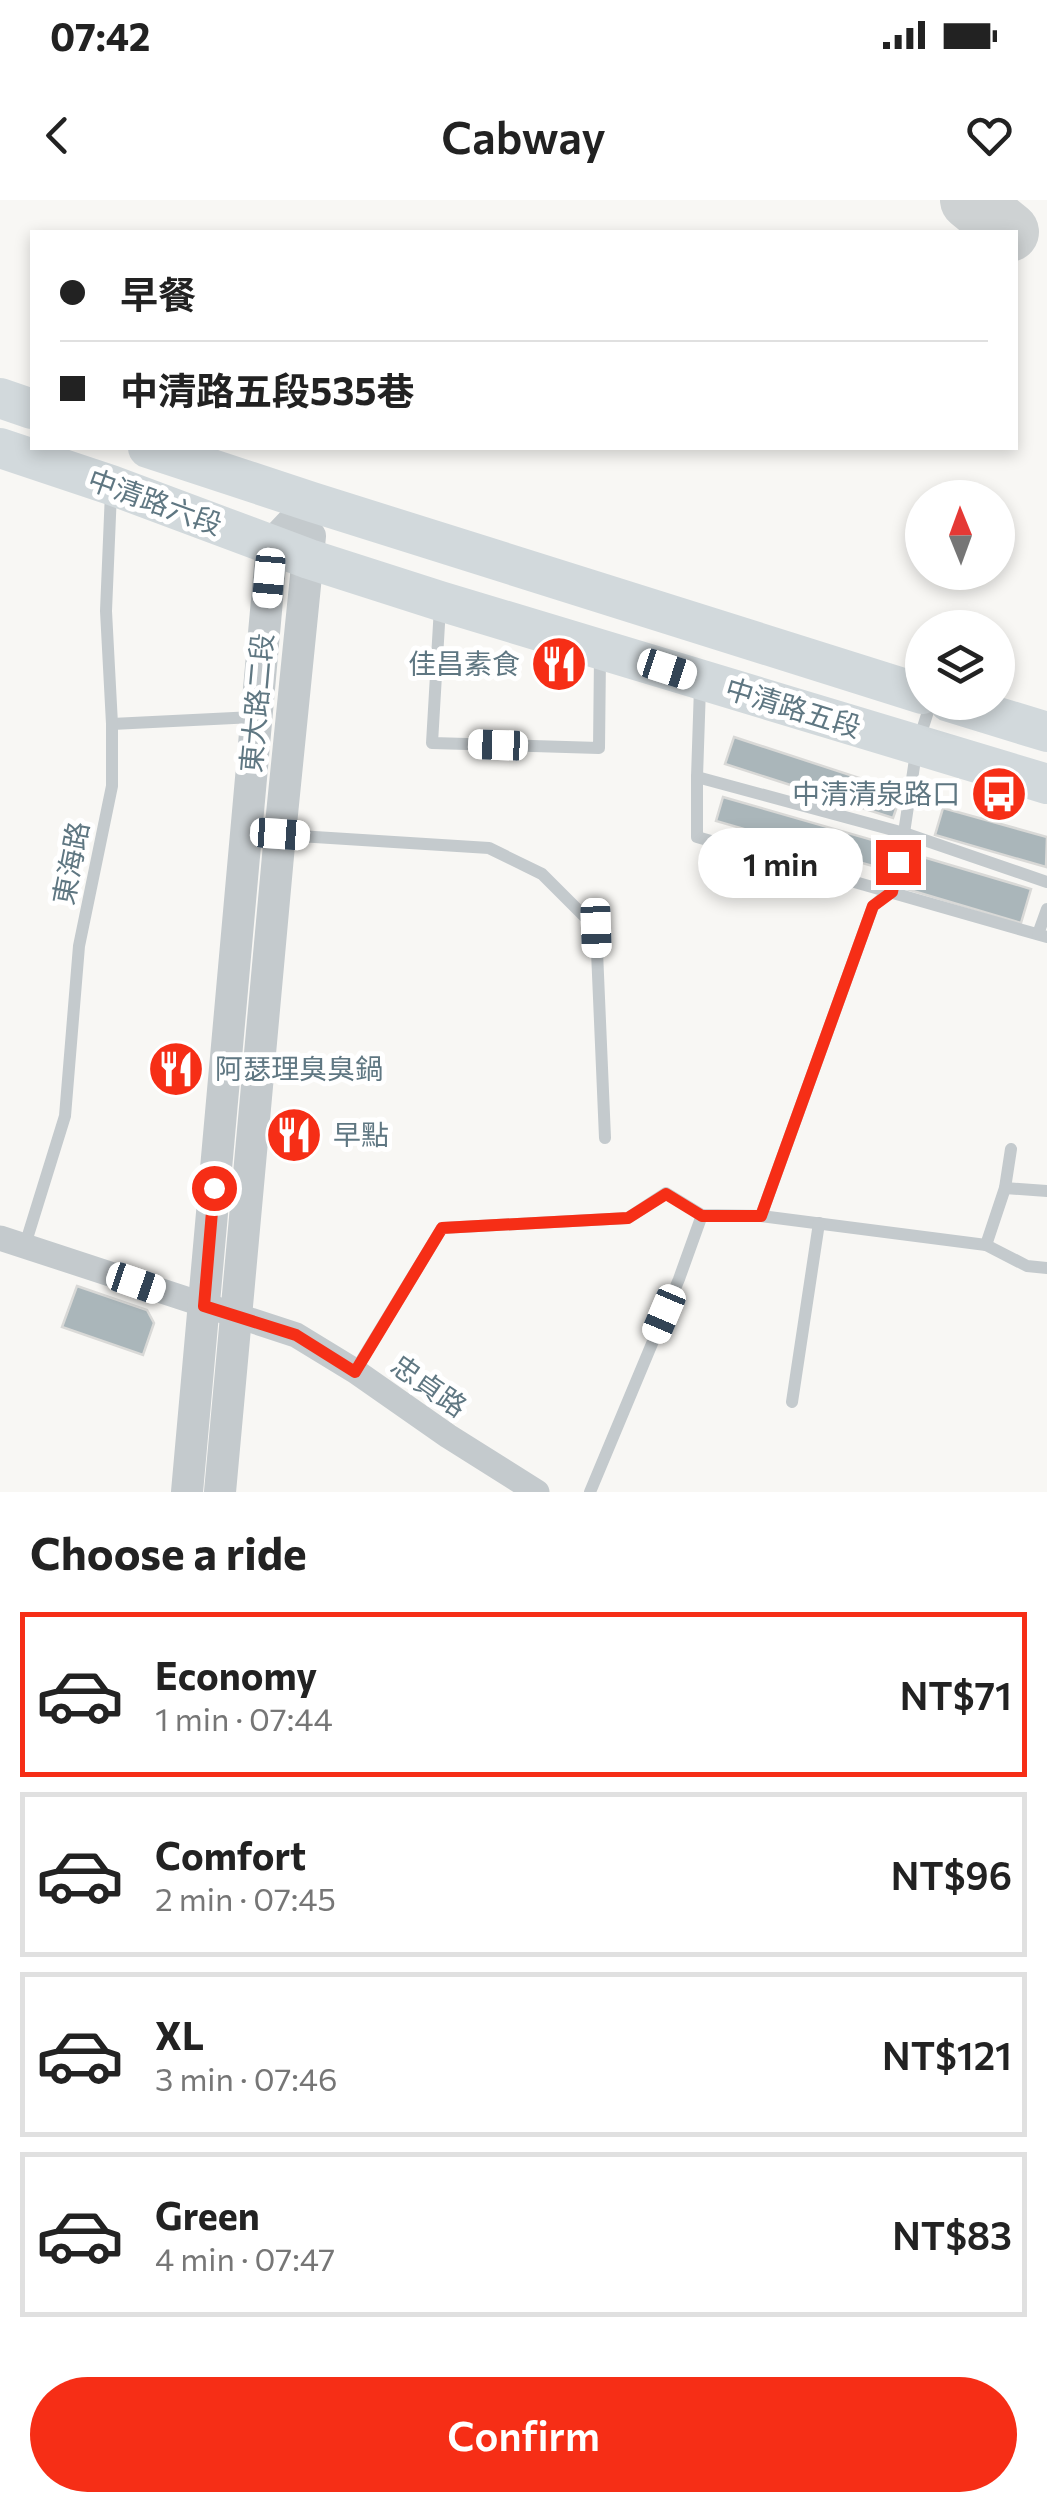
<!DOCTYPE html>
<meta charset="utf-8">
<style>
:root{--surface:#fff;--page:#f2f2f2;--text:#222;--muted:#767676;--line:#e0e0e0;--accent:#f62e16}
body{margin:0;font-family:Commissioner,"Noto Sans TC",sans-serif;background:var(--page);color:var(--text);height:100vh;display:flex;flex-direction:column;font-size:38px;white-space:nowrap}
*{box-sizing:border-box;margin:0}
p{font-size:32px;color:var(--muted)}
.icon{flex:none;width:55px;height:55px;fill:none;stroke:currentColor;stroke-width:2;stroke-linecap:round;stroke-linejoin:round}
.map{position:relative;height:1292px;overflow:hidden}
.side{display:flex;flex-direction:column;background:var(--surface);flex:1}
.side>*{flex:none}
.guide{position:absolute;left:30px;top:30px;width:988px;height:220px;border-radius:0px;box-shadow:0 5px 15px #0003;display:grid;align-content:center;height:220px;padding:0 30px;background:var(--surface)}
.needle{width:65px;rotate:359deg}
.tools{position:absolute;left:905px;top:280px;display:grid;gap:20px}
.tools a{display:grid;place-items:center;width:110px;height:110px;border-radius:50%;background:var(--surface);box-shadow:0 5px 15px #0003;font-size:50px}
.end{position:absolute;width:45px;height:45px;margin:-22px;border:12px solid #f62e16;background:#fff;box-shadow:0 0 0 5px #fff}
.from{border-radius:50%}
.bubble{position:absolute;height:70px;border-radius:35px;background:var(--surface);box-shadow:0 5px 15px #0003;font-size:32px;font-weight:600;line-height:70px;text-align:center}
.car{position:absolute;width:30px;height:60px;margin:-30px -15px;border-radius:12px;box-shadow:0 0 8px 2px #0007;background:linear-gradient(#fff 24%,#345 0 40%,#fff 0 76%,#345 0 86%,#fff 0)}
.guide b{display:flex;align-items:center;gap:35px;height:95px;font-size:38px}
.guide b+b{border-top:2px solid var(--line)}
.guide i{width:25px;height:25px;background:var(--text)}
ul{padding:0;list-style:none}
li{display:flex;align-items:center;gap:30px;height:165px;margin:0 20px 15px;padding:0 10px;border:5px solid var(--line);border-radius:0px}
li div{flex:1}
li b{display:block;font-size:38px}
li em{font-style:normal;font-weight:600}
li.selected{border-color:var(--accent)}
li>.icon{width:90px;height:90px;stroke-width:1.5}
h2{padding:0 30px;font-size:45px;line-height:120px}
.button{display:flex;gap:20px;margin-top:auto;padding:20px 30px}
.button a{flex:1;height:115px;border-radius:60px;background:var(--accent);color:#fff;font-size:40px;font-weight:600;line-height:115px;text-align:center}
.status{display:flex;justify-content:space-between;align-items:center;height:70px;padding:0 50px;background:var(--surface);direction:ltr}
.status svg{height:28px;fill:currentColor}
header{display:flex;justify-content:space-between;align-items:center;height:130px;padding:0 30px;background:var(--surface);font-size:45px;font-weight:600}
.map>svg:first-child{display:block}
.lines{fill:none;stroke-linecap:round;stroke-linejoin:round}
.taxiway{stroke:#ced2d3;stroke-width:60}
.building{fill:#aab6ba;stroke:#d9d9d7;stroke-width:2.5}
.service{stroke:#c4cacd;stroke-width:12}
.minor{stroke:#c4cacd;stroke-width:25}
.tertiary{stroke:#c4cacd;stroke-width:32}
.primary{stroke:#d2d9dc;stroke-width:40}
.route{stroke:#f62e16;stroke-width:12}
.labels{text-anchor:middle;stroke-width:10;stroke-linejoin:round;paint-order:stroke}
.street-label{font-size:28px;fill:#5f7782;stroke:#fff}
.poi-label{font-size:28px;fill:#5f7782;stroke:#fff;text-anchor:end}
</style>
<div class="status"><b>07:42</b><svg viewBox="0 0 49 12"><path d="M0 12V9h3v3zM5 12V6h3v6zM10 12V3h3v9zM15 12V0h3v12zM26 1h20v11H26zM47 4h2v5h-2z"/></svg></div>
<header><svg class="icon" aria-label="back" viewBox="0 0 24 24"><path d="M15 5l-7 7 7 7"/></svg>Cabway<svg class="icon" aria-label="heart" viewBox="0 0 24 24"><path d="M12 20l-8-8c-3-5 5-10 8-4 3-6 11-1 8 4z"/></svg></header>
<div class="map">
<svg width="1047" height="1292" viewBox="0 0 1047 1292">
<rect width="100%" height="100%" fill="#f8f7f4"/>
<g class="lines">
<polyline class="taxiway" points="970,0 1009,32"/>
</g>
<g class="building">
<polygon points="734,537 902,592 893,618 725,564"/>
<polygon points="723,597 890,645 883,669 716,621"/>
<polygon points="943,608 1047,637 1046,667 935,635"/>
<polygon points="913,654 1031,689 1021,723 903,688"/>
<polygon points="77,1086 147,1110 154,1123 143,1155 62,1127"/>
</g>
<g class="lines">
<g class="service">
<polyline points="440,407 432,543 599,548 600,456"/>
<polyline points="700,487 697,577 904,633 1047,682"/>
<polyline points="112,524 254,517"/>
<polyline points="697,577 697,637 1047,737"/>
<polyline points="283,635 489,648 542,674 596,728 605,938"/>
<polyline points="1038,734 1047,709"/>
<polyline points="1005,988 1047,991"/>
<polyline points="761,1016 873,706 891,691 904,633 917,546 931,502"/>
<polyline points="25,1045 65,916 79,746 112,586 112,524 106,411 111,292"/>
<polyline points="986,1045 1005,988 1011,949"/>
<polyline points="355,1171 442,1028 628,1018 666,993 702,1015 761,1016 986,1045 1027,1066 1047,1068"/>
<polyline points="792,1202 819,1023"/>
<polyline points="590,1292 679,1079 702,1015"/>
</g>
<polyline class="minor" points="0,1038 296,1135 355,1171 448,1236 537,1292"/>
<g class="tertiary">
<polyline points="187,1292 272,344 312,302"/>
<polyline points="220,1292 280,634 310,336"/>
</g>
<g class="primary">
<polyline points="0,198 32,209"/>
<polyline points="0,248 111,285 309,359 440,401 1047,584"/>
<polyline points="148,248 312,302 922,494"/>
<polyline points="949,502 1047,532"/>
</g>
</g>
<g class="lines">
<polyline class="route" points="214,988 204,1106 296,1135 355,1172 442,1028 628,1018 666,994 702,1016 761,1016 873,706 892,692 898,662"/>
</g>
<defs>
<g id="restaurant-disc" transform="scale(2.875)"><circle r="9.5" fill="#f62e16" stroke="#fff"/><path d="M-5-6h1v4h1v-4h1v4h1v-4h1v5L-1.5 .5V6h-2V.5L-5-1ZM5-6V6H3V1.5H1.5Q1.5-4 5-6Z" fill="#fff"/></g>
<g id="bus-disc" transform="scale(2.875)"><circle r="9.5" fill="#f62e16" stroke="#fff"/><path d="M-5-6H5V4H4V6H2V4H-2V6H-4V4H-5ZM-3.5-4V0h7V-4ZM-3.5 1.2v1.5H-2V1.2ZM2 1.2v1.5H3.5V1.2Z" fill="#fff"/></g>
</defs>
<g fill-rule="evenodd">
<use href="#restaurant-disc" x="559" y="464"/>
<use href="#bus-disc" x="999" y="594"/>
<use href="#restaurant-disc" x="176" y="869"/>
<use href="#restaurant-disc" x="294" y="935"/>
</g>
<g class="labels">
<g class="street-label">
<text transform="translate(155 302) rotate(20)" y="10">中清路六段</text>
<text transform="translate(257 503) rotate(-85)" y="10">東大路二段</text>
<text transform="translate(793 508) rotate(17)" y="10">中清路五段</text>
<text transform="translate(71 663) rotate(-79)" y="10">東海路</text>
<text transform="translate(429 1186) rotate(35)" y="10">忠貞路</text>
</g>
<g class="poi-label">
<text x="520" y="474">佳昌素食</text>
<text x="960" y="604">中清清泉路口</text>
<text x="215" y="879" text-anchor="start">阿瑟理臭臭鍋</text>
<text x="333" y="945" text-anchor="start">早點</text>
</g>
</g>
</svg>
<div class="tools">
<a><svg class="needle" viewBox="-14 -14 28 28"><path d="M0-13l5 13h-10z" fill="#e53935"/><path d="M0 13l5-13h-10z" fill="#767676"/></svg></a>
<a><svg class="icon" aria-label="layers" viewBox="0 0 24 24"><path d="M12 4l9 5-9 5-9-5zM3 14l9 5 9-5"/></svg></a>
</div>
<i class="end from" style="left:214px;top:988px"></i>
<i class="end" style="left:898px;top:662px"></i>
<div class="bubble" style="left:698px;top:628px;width:165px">1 min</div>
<i class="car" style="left:269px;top:378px;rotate:185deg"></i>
<i class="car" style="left:667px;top:469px;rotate:108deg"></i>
<i class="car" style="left:498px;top:545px;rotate:272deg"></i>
<i class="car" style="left:280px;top:634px;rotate:94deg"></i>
<i class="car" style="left:596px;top:728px;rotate:178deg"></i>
<i class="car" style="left:136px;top:1083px;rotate:109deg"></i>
<i class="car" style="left:664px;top:1114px;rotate:203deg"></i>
<div class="guide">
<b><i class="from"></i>早餐</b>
<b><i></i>中清路五段535巷</b>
</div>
</div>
<section class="side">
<h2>Choose a ride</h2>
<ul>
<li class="selected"><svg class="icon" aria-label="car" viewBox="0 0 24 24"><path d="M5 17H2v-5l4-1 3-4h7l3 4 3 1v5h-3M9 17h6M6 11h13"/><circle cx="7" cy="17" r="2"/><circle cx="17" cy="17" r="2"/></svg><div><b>Economy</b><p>1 min · 07:44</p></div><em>NT$71</em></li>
<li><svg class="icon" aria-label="car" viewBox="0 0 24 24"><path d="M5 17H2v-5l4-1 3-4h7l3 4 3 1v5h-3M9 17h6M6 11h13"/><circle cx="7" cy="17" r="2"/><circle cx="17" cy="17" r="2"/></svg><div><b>Comfort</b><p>2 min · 07:45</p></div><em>NT$96</em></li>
<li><svg class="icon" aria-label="car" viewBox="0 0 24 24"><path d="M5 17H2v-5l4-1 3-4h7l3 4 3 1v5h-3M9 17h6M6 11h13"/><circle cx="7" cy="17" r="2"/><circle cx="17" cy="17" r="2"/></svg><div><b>XL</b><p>3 min · 07:46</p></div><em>NT$121</em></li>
<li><svg class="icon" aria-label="car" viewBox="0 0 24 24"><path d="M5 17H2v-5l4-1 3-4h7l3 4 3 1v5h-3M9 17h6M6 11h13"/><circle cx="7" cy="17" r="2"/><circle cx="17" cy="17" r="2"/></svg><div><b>Green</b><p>4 min · 07:47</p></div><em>NT$83</em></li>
</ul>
<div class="button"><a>Confirm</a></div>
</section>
